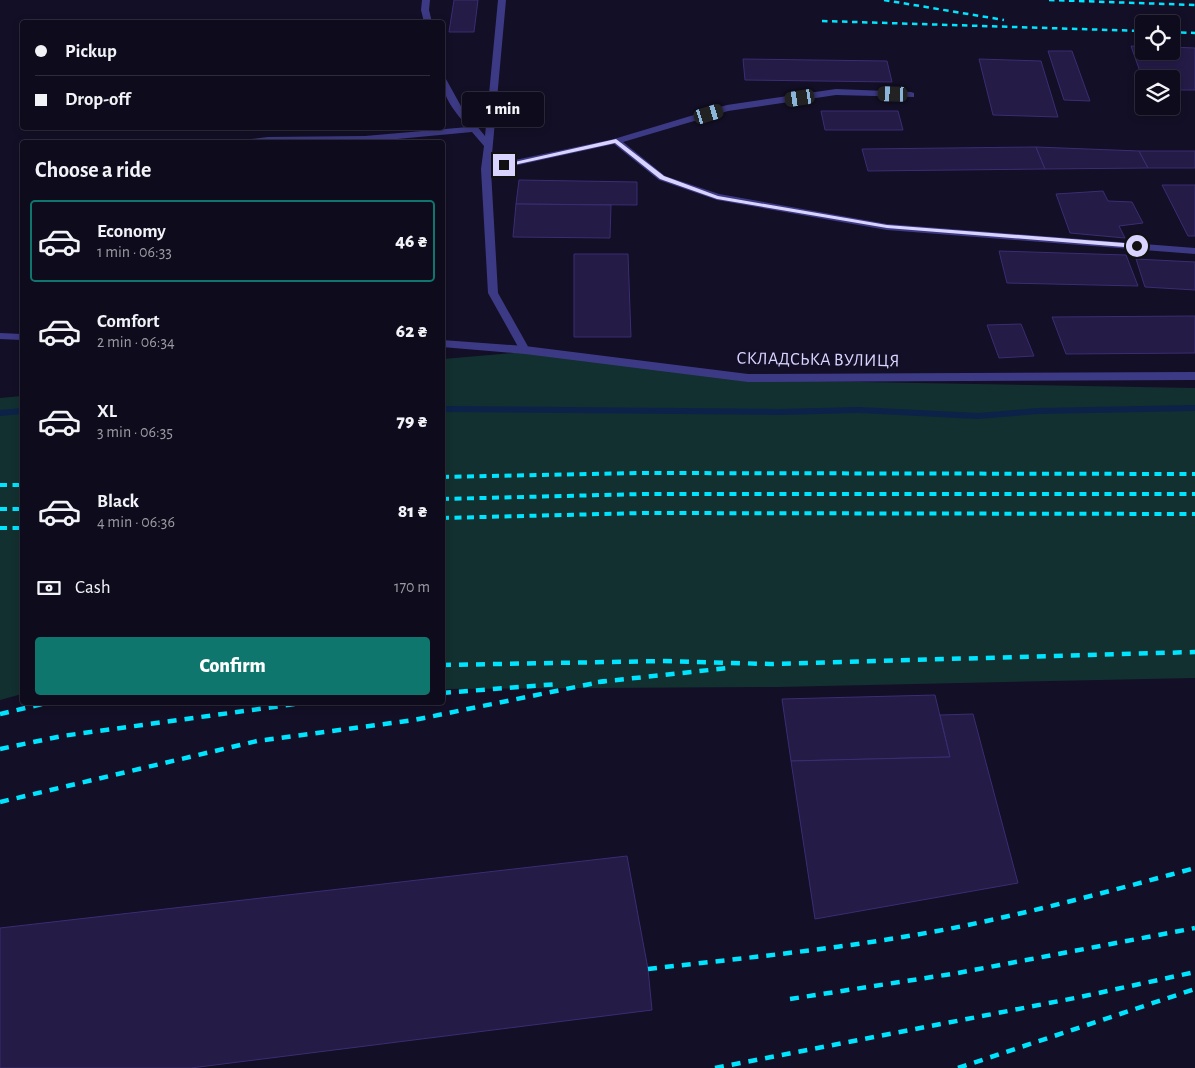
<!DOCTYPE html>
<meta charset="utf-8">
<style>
:root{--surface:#0e0b1c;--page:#1c1929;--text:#f1f3f6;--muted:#9b9ba3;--line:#2e2b3b;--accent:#0f766e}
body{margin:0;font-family:"Alegreya Sans",sans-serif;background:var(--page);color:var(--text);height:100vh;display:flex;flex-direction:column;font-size:19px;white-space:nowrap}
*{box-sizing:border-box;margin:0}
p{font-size:16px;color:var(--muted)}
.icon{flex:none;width:28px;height:28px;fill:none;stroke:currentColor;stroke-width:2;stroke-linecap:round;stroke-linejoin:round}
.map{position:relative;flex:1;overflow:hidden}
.drawer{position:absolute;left:20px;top:140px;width:425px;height:565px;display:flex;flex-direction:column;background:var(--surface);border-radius:5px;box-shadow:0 2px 8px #0003,0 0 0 1px var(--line)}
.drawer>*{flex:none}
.top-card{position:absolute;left:20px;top:20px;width:425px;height:110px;border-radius:5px;box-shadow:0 2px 8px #0003,0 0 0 1px var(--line);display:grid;align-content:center;height:110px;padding:0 15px;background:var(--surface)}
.tools{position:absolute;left:1135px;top:15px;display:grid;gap:10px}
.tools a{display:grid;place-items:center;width:45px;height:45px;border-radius:5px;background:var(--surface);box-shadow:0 2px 8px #0003,0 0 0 1px var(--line);font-size:25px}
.end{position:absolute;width:22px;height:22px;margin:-11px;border:6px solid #d9d4ff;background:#111;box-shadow:0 0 0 2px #111}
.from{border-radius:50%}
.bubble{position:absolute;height:35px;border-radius:5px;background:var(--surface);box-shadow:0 2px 8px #0003,0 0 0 1px var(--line);font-size:16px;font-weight:800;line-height:35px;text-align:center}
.car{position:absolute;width:15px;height:30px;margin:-15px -8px;border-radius:6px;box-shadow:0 0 4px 1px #0007;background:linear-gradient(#222 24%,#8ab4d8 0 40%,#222 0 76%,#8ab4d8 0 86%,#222 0)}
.top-card b{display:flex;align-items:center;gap:18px;height:48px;font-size:19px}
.top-card b+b{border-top:1px solid var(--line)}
.top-card i{width:12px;height:12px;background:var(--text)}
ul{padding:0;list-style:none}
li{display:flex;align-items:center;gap:15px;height:82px;margin:0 10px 8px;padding:0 5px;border:2px solid transparent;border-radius:5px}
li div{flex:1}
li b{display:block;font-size:19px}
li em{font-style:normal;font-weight:800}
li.active{border-color:var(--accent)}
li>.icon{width:45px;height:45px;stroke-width:1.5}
h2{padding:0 15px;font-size:22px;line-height:60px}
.pay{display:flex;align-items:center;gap:12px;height:55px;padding:0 15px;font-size:19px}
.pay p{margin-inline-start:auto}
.button{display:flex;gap:10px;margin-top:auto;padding:10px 15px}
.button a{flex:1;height:58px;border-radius:5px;background:var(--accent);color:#fff;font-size:20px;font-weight:800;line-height:58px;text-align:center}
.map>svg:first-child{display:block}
.green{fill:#12302f}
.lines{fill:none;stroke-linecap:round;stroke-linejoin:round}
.stream{fill:#0c2248;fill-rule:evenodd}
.building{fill:#241b47;stroke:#3b2d73}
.service{fill:#3d3a85;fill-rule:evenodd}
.minor{fill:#3d3a85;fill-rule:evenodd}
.rail-far2{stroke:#00e5ff;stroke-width:2.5;stroke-dasharray:5.5 4.5;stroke-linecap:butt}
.rail-far1{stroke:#00e5ff;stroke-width:4;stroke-dasharray:7 5.5;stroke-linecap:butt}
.rail{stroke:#00e5ff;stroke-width:4.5;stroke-dasharray:9 8;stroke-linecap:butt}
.route{fill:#d9d4ff}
.labels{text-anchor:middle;stroke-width:5;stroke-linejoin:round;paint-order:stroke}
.street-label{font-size:18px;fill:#d9d4ff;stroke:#130f26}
</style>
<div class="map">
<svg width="1195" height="1068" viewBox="0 0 1195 1068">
<rect width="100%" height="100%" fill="#130f26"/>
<g class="green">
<polygon points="525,352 750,380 1195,388 1195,678 778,687 443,689 443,359"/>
<polygon points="22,396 22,694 0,700 0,398"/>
</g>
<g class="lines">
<g class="stream">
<polygon points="1195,405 1195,411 1038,414 978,419 859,413 779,415 442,412 442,406 779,409 859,407 978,413 1038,408"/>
<polygon points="22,408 22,414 0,416 0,410"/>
</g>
</g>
<g class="building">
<polygon points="454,0 478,0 474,32 449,32"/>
<polygon points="1131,46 1144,47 1144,51 1171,51 1171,47 1195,48 1195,90 1171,90 1171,79 1144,79 1144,83"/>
<polygon points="1048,51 1072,51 1090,101 1064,100"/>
<polygon points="743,59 887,61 892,82 745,80"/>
<polygon points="979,59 1041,61 1058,117 993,115"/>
<polygon points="821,111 898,111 903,130 825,130"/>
<polygon points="1036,147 1045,169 868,171 862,149"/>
<polygon points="1036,147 1139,151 1148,168 1045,169"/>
<polygon points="1139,151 1195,151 1195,168 1148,168"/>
<polygon points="519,180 637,182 637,205 516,204"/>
<polygon points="1162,185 1195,185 1195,236 1188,236"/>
<polygon points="1103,191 1108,201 1132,202 1143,223 1119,226 1125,238 1070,233 1056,194"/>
<polygon points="516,204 611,205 610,238 513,237"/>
<polygon points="999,251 1126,255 1138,286 1007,283"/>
<polygon points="574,254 628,254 631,337 574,337"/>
<polygon points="1136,259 1195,262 1195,290 1145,287"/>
<polygon points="1195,316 1195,353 1066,354 1052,317"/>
<polygon points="1021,324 1034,356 999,358 987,325"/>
<polygon points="935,695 950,757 791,761 782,699"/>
<polygon points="973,714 1018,883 815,919 791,761 950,757 940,715"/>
<polygon points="627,856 648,969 652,1010 191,1068 0,1068 0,928"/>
</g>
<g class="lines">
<g class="service">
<polygon points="422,0 430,0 429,10 432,22 424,22 421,10"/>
<path d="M 498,0 L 506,0 L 491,165 L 614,139 L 727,105 L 836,89 L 911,92 L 914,93 L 914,97 L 836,95 L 728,111 L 623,142 L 665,176 L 719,194 L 887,224 L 1195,248 L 1195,254 L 887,230 L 717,200 L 659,180 L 614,144 L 491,171 L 498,293 L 530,350 L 529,352 L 521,352 L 488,293 L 481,169 L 484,146 L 472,132 L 365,142 L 246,142 L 251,139 L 268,137 L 365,136 L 468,127 C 455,112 442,97 442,77 L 446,79 L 462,108 L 485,136 Z"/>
</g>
<g class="minor">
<polygon points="0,333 22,334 22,340 0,339"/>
<polygon points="442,340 525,346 748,374 1195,372 1195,380 748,382 525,354 442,347"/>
</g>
<g class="rail-far2">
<polyline points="884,0 1004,20"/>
<polyline points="1049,0 1195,5"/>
<polyline points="822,21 1143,31"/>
<polyline points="1171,32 1195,33"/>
</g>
<g class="rail-far1">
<polyline points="442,477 637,473 1195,474"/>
<polyline points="0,485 22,485"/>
<polyline points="442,499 642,494 1195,494"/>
<polyline points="0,509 22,509"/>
<polyline points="442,518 643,513 1195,514"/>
<polyline points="0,528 22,528"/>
</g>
<g class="rail">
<polyline points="442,665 664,661 770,664 1195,652"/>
<polyline points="598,682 728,668"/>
<polyline points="442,693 558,684"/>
<polyline points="0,714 51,702"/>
<polyline points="0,749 62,736 310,702"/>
<polyline points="0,802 257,741 414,720 605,681"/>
<path d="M 648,969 C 753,957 859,947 963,926 C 1041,910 1118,889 1195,868"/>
<polyline points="790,999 958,973 1195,928"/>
<polyline points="715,1068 1080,997 1195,972"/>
<polyline points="958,1068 1195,989"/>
</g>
</g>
<polygon class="route" points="616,139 664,176 718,196 887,225 1137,244 1141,246 1137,248 887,228 717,199 660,179 615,143 504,167 501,165"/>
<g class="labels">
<g class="street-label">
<text transform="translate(818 359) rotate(1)" y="6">СКЛАДСЬКА ВУЛИЦЯ</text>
</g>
</g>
</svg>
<div class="tools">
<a><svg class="icon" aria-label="locate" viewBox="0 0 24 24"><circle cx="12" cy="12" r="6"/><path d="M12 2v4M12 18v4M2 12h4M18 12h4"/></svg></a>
<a><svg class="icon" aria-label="layers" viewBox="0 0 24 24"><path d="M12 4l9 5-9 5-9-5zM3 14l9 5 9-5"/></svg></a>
</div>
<i class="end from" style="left:1137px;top:246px"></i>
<i class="end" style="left:504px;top:165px"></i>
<div class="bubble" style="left:462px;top:92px;width:82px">1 min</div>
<i class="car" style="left:893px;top:94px;rotate:272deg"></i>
<i class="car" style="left:800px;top:98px;rotate:261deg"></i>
<i class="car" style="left:709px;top:114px;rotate:73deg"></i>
<div class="top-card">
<b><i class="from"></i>Pickup</b>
<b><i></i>Drop-off</b>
</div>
<section class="drawer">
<h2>Choose a ride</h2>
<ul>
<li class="active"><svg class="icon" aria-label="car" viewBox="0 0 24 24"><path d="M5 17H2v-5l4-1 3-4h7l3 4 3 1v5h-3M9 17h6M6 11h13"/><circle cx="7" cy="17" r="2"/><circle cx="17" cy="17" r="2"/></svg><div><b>Economy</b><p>1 min · 06:33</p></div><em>46 ₴</em></li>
<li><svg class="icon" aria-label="car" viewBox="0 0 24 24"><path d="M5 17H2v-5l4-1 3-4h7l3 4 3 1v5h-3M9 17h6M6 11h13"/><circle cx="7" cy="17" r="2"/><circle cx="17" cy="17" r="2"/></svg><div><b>Comfort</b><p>2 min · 06:34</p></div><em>62 ₴</em></li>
<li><svg class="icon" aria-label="car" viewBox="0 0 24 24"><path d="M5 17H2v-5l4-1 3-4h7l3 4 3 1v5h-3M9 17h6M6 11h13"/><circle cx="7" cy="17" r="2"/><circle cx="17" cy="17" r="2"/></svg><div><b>XL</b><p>3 min · 06:35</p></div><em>79 ₴</em></li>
<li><svg class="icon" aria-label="car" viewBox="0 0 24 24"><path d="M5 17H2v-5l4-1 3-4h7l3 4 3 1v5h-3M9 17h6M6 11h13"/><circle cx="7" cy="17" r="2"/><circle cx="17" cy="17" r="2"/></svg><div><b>Black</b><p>4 min · 06:36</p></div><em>81 ₴</em></li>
</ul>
<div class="pay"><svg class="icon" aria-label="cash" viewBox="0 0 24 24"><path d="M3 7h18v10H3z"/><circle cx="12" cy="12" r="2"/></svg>Cash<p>170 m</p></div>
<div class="button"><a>Confirm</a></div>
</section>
</div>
